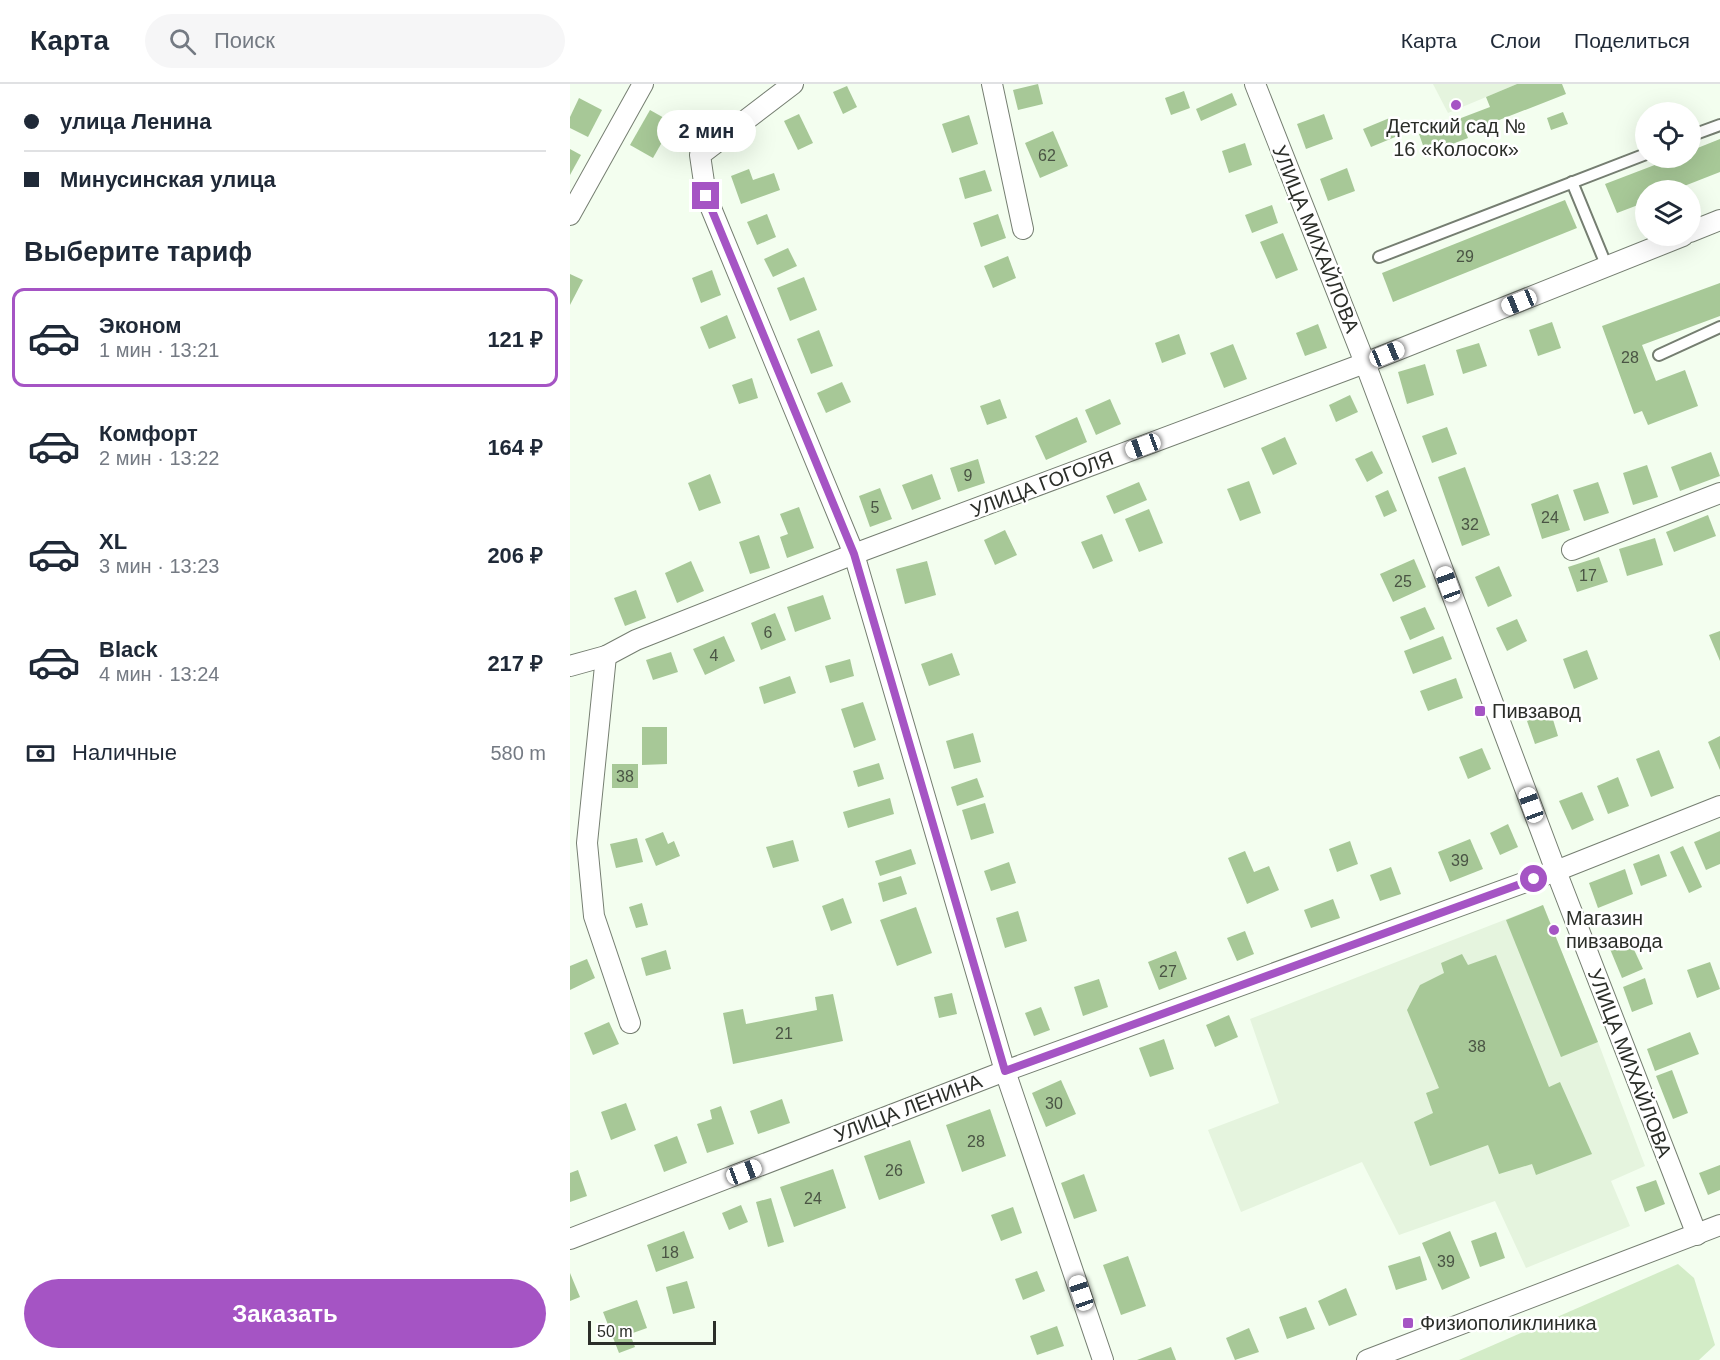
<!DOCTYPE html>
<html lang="ru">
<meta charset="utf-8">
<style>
:root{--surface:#fff;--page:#f6f6f7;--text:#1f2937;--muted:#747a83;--line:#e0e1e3;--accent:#a554c4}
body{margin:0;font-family:Arial,sans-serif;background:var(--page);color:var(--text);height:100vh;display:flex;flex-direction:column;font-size:22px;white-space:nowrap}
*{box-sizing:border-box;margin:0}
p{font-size:20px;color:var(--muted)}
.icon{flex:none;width:33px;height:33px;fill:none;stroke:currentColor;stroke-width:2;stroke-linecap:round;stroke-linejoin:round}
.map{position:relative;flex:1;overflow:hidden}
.side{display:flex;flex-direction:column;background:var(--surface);width:570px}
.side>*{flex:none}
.banner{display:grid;align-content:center;height:132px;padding:0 24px;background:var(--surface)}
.tools{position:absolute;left:1065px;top:18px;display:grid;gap:12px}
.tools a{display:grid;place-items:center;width:66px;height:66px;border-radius:50%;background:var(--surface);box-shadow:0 6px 24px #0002;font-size:30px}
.scale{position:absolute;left:18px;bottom:15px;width:128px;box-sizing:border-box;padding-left:6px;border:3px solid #2b2e29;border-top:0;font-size:16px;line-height:21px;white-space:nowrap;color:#2b2e29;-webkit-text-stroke:4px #fff;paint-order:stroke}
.end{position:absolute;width:27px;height:27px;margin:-14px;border:8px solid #a554c4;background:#fff;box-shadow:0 0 0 3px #fff}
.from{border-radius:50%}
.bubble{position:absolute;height:42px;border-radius:21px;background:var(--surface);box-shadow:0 6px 24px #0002;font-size:20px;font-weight:800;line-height:42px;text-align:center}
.car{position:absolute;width:18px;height:36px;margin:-18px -9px;border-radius:8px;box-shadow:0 0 4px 2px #0007;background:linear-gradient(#fff 24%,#345 0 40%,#fff 0 76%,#345 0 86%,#fff 0)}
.banner b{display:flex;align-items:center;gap:21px;height:57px;font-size:22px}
.banner b+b{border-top:2px solid var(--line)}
.banner i{width:15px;height:15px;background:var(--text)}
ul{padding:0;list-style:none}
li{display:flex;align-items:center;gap:18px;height:99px;margin:0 12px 9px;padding:0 12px;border:3px solid transparent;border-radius:12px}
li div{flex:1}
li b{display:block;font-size:22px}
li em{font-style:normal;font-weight:800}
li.on{border-color:var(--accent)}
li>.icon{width:54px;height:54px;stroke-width:1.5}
h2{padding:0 24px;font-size:27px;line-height:72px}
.pay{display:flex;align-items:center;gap:15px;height:66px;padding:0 24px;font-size:22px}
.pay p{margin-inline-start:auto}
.button{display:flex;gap:12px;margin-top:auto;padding:12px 24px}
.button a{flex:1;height:69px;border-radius:36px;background:var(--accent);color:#fff;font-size:24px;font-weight:800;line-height:69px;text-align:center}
header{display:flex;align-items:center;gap:36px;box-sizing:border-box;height:84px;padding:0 30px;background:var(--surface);border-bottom:2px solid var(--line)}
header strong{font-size:28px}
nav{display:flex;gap:33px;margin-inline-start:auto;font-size:21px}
.search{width:420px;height:54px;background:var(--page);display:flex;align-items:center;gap:15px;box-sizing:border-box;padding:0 21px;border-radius:33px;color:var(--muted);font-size:22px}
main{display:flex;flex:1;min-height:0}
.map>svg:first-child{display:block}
.built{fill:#e5f4de}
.green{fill:#d3ecc7}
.building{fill:#a7c897}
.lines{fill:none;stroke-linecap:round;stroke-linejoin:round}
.service-casing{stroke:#757e71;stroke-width:14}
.minor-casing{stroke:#757e71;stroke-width:22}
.service{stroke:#fff;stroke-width:10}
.minor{stroke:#fff;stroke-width:20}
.route{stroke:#a554c4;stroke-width:8}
.poi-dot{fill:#a554c4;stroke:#fff;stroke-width:2}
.labels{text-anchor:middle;stroke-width:5;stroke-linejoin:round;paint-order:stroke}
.number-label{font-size:16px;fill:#4a5444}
.poi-label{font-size:20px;fill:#2b2e29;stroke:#fff;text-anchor:start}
.street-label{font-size:20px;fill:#2b2e29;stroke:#fff}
</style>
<header>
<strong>Карта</strong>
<div class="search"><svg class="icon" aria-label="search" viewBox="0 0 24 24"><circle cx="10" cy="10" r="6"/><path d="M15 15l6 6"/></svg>Поиск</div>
<nav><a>Карта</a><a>Слои</a><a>Поделиться</a></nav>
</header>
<main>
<section class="side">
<div class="banner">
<b><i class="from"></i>улица Ленина</b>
<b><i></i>Минусинская улица</b>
</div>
<h2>Выберите тариф</h2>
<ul>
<li class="on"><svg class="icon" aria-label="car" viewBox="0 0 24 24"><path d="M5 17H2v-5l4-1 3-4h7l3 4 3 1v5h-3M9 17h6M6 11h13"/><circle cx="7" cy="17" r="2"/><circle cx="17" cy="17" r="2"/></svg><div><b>Эконом</b><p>1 мин · 13:21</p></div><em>121 ₽</em></li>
<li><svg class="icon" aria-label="car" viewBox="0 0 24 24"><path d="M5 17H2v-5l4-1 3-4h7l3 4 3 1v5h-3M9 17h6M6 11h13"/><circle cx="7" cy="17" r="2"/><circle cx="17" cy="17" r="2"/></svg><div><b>Комфорт</b><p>2 мин · 13:22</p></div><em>164 ₽</em></li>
<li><svg class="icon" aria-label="car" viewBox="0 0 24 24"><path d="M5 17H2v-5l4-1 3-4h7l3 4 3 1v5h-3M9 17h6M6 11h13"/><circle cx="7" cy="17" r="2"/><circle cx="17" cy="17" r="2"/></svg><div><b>XL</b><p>3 мин · 13:23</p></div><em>206 ₽</em></li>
<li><svg class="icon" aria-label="car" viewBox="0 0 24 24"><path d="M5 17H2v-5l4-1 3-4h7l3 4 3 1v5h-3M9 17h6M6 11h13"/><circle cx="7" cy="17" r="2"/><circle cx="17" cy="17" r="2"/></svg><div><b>Black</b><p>4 мин · 13:24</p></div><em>217 ₽</em></li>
</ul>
<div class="pay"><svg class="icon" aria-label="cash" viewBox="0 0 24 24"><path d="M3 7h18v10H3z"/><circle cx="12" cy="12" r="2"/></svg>Наличные<p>580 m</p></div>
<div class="button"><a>Заказать</a></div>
</section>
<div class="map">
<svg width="1150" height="1276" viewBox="0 0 1150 1276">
<rect width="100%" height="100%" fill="#f3feef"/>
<g class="built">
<polygon points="863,0 947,0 878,29"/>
<polygon points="973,821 1028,958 1075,1082 1041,1097 1060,1142 956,1184 925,1117 829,1151 792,1078 671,1128 638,1046 709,1019 680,935"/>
</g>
<polygon class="green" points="1108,1180 1124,1194 1145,1261 1129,1276 889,1276"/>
<g class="building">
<polygon points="468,0 473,20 448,26 443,6"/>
<polygon points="947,0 992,0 996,10 896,49 898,54 856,70 849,50 920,23 916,13"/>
<polygon points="277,2 287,23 273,30 263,8"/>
<polygon points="614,7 620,24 601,31 595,14"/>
<polygon points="662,9 667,21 631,37 626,25"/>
<polygon points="9,14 32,26 18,53 0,44 0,33"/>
<polygon points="80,26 103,39 83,74 60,61"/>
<polygon points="993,28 998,40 981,46 977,34"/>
<polygon points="229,30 243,59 228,66 214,37"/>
<polygon points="754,30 763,55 736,65 727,40"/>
<polygon points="399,31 408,60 382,69 372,40"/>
<polygon points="822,33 830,51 801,63 793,45"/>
<polygon points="483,47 498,82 470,94 455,59"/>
<polygon points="1150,55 1150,88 1104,106 1076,106 1076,118 1047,129 1035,100 1103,74 1120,74 1120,67"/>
<polygon points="675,59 682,81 659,89 652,67"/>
<polygon points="0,65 11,71 0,91"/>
<polygon points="777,84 785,107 758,117 750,95"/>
<polygon points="179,85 183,96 204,89 210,106 171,120 161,92"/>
<polygon points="415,86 422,107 395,115 389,94"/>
<polygon points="995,116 1007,144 823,218 812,189"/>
<polygon points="702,121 708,139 682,149 675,131"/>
<polygon points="197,130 206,153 187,161 177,138"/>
<polygon points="428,130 436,154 411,163 403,139"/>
<polygon points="713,149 728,186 706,195 690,158"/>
<polygon points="218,164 227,182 203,193 194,175"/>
<polygon points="438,172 446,194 423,204 414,182"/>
<polygon points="142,186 151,211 131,219 122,194"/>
<polygon points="0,190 13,196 0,221"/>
<polygon points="234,193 247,226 220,237 207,204"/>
<polygon points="1150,199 1150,232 1072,261 1086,297 1115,286 1128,322 1078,341 1072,327 1064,330 1032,242"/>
<polygon points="157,231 166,254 139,265 130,243"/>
<polygon points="982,238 991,264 968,272 959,246"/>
<polygon points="748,240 757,264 735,272 726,249"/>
<polygon points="249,246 263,282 241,290 227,255"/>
<polygon points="609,250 616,270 592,279 585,259"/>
<polygon points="909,259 917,282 893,290 886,266"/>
<polygon points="663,260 677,295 654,304 640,269"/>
<polygon points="855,280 864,311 837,320 828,288"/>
<polygon points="182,294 188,314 169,320 162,301"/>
<polygon points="272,298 281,318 256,329 247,309"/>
<polygon points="780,311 788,328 766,338 759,321"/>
<polygon points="430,315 437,334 417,341 410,322"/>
<polygon points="540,315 551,340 526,351 515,326"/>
<polygon points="507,333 517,358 476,376 465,352"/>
<polygon points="877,343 887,370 862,379 852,352"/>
<polygon points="715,353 727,380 703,391 691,364"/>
<polygon points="802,367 813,389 797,398 785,375"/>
<polygon points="1141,368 1150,392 1110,407 1101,383"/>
<polygon points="408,375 415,399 388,408 380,384"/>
<polygon points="1077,381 1088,413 1063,421 1053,389"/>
<polygon points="895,383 920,451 892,462 868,393"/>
<polygon points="140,390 151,419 129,427 118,399"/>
<polygon points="362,390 371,415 342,426 332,401"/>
<polygon points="679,397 691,429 670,437 657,405"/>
<polygon points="569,398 577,416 544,430 536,412"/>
<polygon points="1028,398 1039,429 1014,437 1003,406"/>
<polygon points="310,404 322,435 300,443 289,412"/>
<polygon points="818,406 827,427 814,433 805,412"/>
<polygon points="988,410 1000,446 972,455 961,420"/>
<polygon points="229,423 244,464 217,474 210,453 218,450 210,430"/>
<polygon points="579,425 593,459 569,468 555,435"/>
<polygon points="1138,431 1146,452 1104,468 1096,448"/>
<polygon points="435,446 447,471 425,481 414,456"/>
<polygon points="532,450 543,477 523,485 511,458"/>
<polygon points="189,451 200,484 180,490 169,458"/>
<polygon points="1085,454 1093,481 1057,492 1049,465"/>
<polygon points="1029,473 1038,498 1007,508 998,483"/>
<polygon points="844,475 856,503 823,518 810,490"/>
<polygon points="121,477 134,507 107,519 95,489"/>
<polygon points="357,477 366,511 335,520 326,485"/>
<polygon points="929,482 942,512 918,523 905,493"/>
<polygon points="66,506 76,534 55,542 44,514"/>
<polygon points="253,511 261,535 225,548 217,523"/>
<polygon points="855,523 865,545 840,556 830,533"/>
<polygon points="205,529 216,556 191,566 181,539"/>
<polygon points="947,535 957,557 937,567 926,544"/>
<polygon points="1150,547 1150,577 1139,551"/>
<polygon points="154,552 165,577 135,591 123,565"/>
<polygon points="873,552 882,575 843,590 834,567"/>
<polygon points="1017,566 1028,595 1004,605 993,575"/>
<polygon points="101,568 108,588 83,596 76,576"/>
<polygon points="382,569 390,591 359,602 351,580"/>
<polygon points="280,575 284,592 260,599 255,582"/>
<polygon points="220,592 226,609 194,620 189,603"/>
<polygon points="886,594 893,614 858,627 850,607"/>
<polygon points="293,618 306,656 284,664 271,625"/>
<polygon points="981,629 988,652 965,660 957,637"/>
<polygon points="72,643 97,643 97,680 72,681"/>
<polygon points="403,649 411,678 384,685 376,657"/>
<polygon points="1150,652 1150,686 1138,658"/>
<polygon points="912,664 921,685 898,695 889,673"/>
<polygon points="1089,666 1104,704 1081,713 1066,675"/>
<polygon points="309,679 314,695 288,703 283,687"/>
<rect x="42" y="680" width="26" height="24"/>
<polygon points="1048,693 1059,722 1038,730 1027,702"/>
<polygon points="407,694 414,713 387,722 381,703"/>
<polygon points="1012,708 1024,736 1002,746 989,717"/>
<polygon points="320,714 324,730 278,744 273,728"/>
<polygon points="415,719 424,749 401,756 392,726"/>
<polygon points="938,740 948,763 930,771 920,749"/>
<polygon points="1150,747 1150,780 1136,786 1124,758"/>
<polygon points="93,748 98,760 104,757 110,772 86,782 75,755"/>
<polygon points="67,754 73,778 46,784 40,760"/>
<polygon points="900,755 913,785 880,798 868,768"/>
<polygon points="223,756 229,777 203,784 196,763"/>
<polygon points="780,757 788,780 767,788 759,765"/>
<polygon points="1113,762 1132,803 1119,809 1100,768"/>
<polygon points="341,765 346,780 310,792 305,777"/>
<polygon points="675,767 684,788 699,782 709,806 677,820 658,774"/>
<polygon points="1089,770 1097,792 1071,802 1063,780"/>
<polygon points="439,778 446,799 421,807 414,787"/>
<polygon points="821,783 831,810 810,817 800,791"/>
<polygon points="1055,785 1063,810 1028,824 1019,799"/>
<polygon points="331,792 337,810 313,818 308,799"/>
<polygon points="273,814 282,839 261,847 252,822"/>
<polygon points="763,815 770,834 741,844 734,826"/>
<polygon points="72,819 78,841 66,844 59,823"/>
<polygon points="973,821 1028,958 991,973 936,836"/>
<polygon points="346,823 362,869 327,882 310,836"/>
<polygon points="448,827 457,857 435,864 426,834"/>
<polygon points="675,847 684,870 667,877 657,854"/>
<polygon points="1060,857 1073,885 1052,894 1040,865"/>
<polygon points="96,866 101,885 76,892 71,874"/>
<polygon points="606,867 617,895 589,906 578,878"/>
<polygon points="892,870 898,881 926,871 979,1003 990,998 1022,1070 966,1091 962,1080 929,1090 918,1061 860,1082 844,1038 863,1029 856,1009 869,1004 837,926 850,901 874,889 871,879"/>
<polygon points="17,875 25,894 0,906 0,882"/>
<polygon points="1140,878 1150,905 1127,914 1117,886"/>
<polygon points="1075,894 1083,920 1062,928 1053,903"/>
<polygon points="529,895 538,923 513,932 504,903"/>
<polygon points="382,909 387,930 369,934 364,913"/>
<polygon points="263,910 273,957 163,980 153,929 173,925 176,940 247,926 245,913"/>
<polygon points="471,923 480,946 464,952 455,929"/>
<polygon points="659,931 668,953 645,963 636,941"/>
<polygon points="39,938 49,960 23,971 14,949"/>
<polygon points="1120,948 1129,970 1085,987 1077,965"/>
<polygon points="594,955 604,985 580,993 569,964"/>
<polygon points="1102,986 1118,1029 1103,1035 1086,992"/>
<polygon points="491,996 506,1030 476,1043 462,1009"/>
<polygon points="212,1015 220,1039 188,1050 180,1027"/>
<polygon points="56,1019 66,1046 41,1056 31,1028"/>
<polygon points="151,1022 164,1060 137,1069 127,1040 142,1035 140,1026"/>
<polygon points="420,1025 436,1072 392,1088 376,1041"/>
<polygon points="107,1052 117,1079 94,1088 84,1061"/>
<polygon points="340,1056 355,1099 309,1116 294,1072"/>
<polygon points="1150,1081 1150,1106 1138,1111 1129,1089"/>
<polygon points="263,1085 276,1124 224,1143 210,1103"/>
<polygon points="8,1086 17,1112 0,1118 0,1089"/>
<polygon points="514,1090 527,1127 504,1135 491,1099"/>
<polygon points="1086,1096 1095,1120 1075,1128 1066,1103"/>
<polygon points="201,1114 214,1158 198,1163 186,1118"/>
<polygon points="171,1121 178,1138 159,1146 152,1129"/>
<polygon points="443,1123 452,1149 431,1157 421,1131"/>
<polygon points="114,1147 124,1174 86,1188 77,1161"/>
<polygon points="880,1147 900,1194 872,1206 852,1159"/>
<polygon points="926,1148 935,1174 910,1183 901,1157"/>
<polygon points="558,1172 576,1222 551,1231 533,1181"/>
<polygon points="850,1172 857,1196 826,1206 818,1182"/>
<polygon points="467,1187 475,1207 453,1216 445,1195"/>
<polygon points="0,1189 10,1213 0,1217"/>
<polygon points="117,1197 125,1224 103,1230 96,1203"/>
<polygon points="776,1204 787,1231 759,1242 748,1217"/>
<polygon points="67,1216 77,1244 60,1250 65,1263 49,1269 33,1228"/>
<polygon points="736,1223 745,1245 717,1255 709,1233"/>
<polygon points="487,1242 494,1262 467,1271 460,1252"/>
<polygon points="679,1244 689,1268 665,1276 656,1254"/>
<polygon points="601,1263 606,1276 567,1276"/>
</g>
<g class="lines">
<g class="service-casing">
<g id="service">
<polyline points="1120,52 1150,41"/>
<polyline points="1002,98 1037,183"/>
<polyline points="809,173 1076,70"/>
<polyline points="1089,271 1150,243"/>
</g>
</g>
<g class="minor-casing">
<g id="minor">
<polyline points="223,0 130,71 136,112 284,470 435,987 533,1276"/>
<polyline points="422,0 453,145"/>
<polyline points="685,0 795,279 986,787 1127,1151"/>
<polyline points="0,131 73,0"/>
<polyline points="1120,148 1150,136"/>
<polyline points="1002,466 1150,409"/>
<polyline points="36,572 17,759 24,832 60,939"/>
<polyline points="0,582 36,572 66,556 284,470 795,279 1113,152"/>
<polyline points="0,1155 435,987 986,787 1150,722"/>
<polyline points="797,1276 1150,1141"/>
</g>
</g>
<use href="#service" class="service"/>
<use href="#minor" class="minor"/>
</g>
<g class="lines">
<polyline class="route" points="136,112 284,470 435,987 964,795"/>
</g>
<g class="poi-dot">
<circle cx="886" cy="21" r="6"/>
<rect x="904" y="621" width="12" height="12" rx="3"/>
<circle cx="984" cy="846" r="6"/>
<rect x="832" y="1233" width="12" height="12" rx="3"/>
</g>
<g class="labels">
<g class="number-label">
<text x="477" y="77">62</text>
<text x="895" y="178">29</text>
<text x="1060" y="279">28</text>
<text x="398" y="397">9</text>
<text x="305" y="429">5</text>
<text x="980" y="439">24</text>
<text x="900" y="446">32</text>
<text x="1018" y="497">17</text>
<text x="833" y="503">25</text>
<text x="198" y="554">6</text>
<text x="144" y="577">4</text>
<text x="55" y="698">38</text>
<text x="890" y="782">39</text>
<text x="598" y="893">27</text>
<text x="214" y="955">21</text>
<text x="907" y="968">38</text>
<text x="484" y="1025">30</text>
<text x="406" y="1063">28</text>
<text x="324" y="1092">26</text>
<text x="243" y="1120">24</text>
<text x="100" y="1174">18</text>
<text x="876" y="1183">39</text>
</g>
<g class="poi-label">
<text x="886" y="49" text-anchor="middle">Детский сад №<tspan x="886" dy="23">16 «Колосок»</tspan></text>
<text x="922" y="634">Пивзавод</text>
<text x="996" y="841">Магазин<tspan x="996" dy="23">пивзавода</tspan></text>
<text x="850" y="1246">Физиополиклиника</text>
</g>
<g class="street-label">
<text transform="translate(746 155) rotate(68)" y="7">УЛИЦА МИХАЙЛОВА</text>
<text transform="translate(472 400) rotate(-21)" y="7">УЛИЦА ГОГОЛЯ</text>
<text transform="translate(1060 979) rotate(69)" y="7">УЛИЦА МИХАЙЛОВА</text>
<text transform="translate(338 1024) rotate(-21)" y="7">УЛИЦА ЛЕНИНА</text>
</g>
</g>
</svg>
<div class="tools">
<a><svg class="icon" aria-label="locate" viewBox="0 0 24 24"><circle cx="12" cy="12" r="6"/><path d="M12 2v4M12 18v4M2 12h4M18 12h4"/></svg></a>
<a><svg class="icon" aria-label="layers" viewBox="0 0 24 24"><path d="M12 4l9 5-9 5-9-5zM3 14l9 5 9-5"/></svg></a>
</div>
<div class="scale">50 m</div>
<i class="end from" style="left:964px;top:795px"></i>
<i class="end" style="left:136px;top:112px"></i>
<div class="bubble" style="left:87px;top:26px;width:99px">2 мин</div>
<i class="car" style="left:949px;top:218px;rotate:248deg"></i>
<i class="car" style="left:817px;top:270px;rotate:68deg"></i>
<i class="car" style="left:573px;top:362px;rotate:250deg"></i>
<i class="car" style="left:878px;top:500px;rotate:340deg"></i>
<i class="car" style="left:961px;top:721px;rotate:340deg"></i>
<i class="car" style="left:174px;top:1088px;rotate:69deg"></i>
<i class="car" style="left:511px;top:1209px;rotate:341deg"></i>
</div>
</main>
